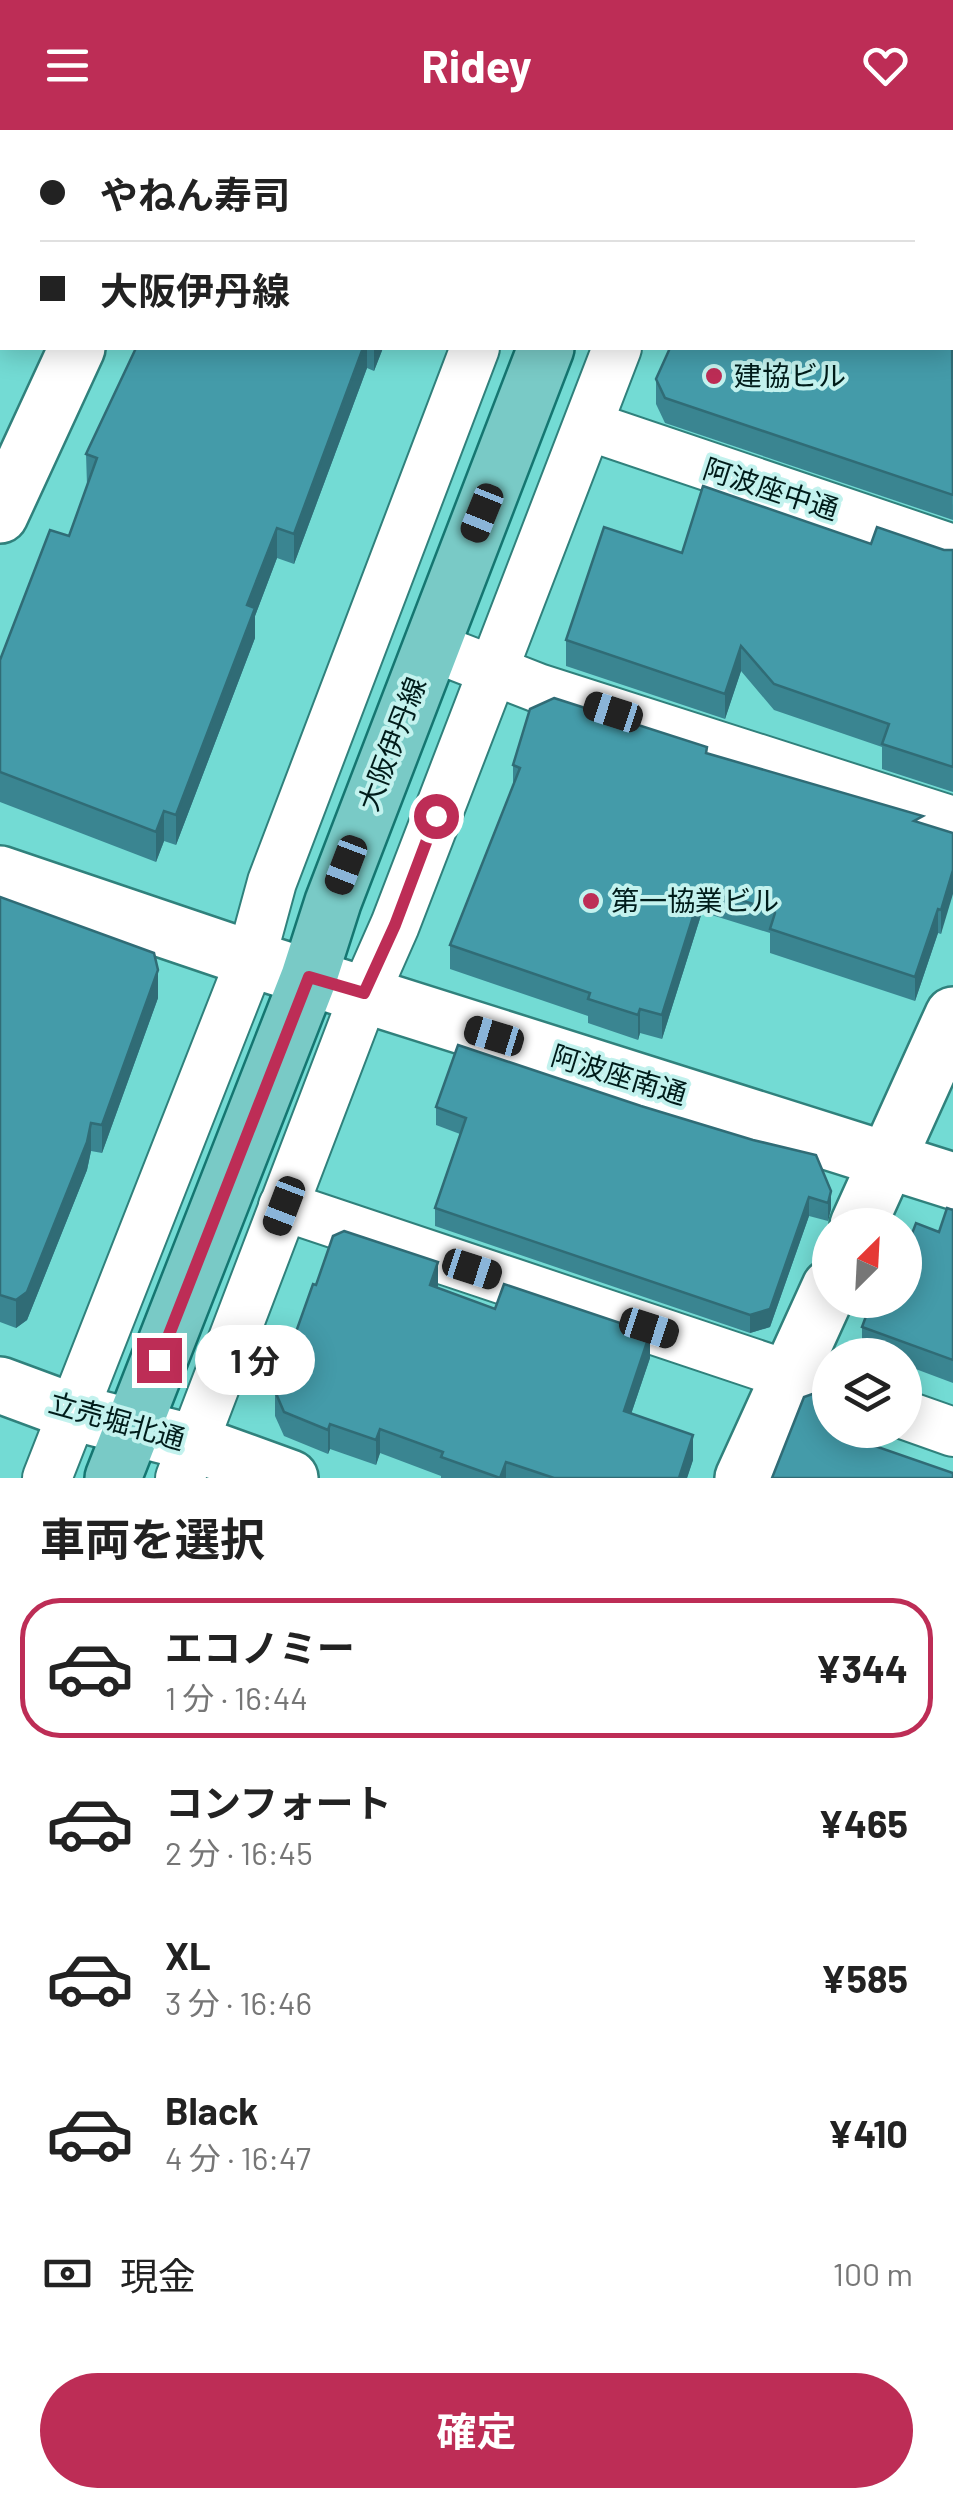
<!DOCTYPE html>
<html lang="ja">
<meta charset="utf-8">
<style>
:root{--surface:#fff;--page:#f6f6f6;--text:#222;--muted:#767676;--line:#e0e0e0;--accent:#bd2d56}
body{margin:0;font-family:Barlow,"Noto Sans JP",sans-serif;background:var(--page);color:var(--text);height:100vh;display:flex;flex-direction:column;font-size:38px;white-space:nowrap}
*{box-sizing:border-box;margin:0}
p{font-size:32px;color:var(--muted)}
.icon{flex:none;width:55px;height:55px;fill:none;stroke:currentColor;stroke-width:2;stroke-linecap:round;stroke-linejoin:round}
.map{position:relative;height:1348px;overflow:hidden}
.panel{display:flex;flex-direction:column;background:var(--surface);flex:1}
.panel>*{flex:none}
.banner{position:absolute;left:0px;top:0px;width:955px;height:220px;box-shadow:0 5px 25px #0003;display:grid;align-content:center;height:220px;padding:0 40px;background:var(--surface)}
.needle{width:65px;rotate:24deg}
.controls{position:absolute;left:812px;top:1078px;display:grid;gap:20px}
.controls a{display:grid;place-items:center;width:110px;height:110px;border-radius:50%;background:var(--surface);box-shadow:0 5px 25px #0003;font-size:50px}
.end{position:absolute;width:45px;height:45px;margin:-22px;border:12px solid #bd2d56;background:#fff;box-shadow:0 0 0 5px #fff}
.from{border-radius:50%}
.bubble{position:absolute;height:70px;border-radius:35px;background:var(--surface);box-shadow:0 5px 25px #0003;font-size:32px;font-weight:700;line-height:70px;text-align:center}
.car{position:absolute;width:30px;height:60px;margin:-30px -15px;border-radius:12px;box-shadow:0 0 8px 2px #0007;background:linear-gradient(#222 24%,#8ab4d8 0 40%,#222 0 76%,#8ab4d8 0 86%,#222 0)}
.banner b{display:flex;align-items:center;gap:35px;height:95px;font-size:38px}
.banner b+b{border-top:2px solid var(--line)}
.banner i{width:25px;height:25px;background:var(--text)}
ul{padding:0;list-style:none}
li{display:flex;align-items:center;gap:30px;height:140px;margin:0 20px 15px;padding:0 20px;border:5px solid transparent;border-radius:40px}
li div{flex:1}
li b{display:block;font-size:38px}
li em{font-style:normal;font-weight:700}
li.current{border-color:var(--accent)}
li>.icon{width:90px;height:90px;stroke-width:1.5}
h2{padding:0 40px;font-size:45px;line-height:120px}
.pay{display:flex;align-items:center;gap:25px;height:110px;padding:0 40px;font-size:38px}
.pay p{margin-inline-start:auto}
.primary-button{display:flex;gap:20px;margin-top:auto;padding:20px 40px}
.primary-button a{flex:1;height:115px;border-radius:60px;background:var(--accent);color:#fff;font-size:40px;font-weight:700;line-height:115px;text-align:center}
header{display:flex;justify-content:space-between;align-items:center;height:130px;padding:0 40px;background:var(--accent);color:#fff;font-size:45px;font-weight:700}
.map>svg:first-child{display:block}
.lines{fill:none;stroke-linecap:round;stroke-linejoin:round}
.minor-casing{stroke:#30817c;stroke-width:52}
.tertiary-casing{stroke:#30817c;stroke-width:60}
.primary-casing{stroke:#157671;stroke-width:60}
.motorway-casing{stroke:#157671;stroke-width:60}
.path{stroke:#428985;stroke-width:6;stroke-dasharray:2.5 8;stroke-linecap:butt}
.minor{stroke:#fff;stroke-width:48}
.tertiary{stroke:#fff;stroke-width:55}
.primary{stroke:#79cac6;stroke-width:55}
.motorway{stroke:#20a7a0;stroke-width:55}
.wall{fill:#3a8591}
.shaded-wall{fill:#306c76}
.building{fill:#449ba9;stroke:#306c76;stroke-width:2.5}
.route{stroke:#bd2d56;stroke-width:12}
.poi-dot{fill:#bd2d56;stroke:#c3f2ee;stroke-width:4}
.labels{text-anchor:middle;stroke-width:8;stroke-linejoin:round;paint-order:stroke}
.poi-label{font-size:28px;fill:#001c1a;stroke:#c3f2ee;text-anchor:start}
.street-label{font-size:28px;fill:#001c1a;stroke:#c3f2ee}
</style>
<header><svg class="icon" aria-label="menu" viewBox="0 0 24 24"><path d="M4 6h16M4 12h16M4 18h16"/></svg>Ridey<svg class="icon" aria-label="heart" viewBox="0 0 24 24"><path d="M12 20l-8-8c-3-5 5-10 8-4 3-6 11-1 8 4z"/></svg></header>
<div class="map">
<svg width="953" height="1348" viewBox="0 0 953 1348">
<rect width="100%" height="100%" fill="#73dbd4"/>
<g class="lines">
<g class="minor-casing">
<g id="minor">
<polyline points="553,0 560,2"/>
<polyline points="692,2 693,0"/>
<polyline points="952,139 953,139"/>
<polyline points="589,296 953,419"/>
<polyline points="430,516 538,558 953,691"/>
<polyline points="283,1076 830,1259"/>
<polyline points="905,1285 953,1302"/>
<polyline points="47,1348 251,829 272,752 475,218"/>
<polyline points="180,1348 365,863 395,795 617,218"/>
</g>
</g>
<g class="tertiary-casing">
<g id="tertiary">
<polyline points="174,2 175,0"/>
<polyline points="0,385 77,218"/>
<polyline points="0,744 251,829 953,1051"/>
<polyline points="858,1095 953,885"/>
<polyline points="0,1255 73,1282 193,1313 290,1348"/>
<polyline points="743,1348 830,1157"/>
</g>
</g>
<g class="primary-casing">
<g id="primary">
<polyline points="809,0 817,2"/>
<polyline points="629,2 630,0"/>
<polyline points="952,45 953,45"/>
<polyline points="113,1348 309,847 333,772 546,218"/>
</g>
</g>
<g class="motorway-casing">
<g id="motorway">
<polyline points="658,0 665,2"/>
<polyline points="928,0 939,2"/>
<polyline points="952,98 953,98"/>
</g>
</g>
<g class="path">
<polyline points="442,0 448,2"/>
<polyline points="459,2 459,0"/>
</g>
<use href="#minor" class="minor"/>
<use href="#tertiary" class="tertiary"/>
<use href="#primary" class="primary"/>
<use href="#motorway" class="motorway"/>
</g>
<g class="wall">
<polygon points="0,0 133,0 132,2 2,2 2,191 0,190"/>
<polygon points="952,205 953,390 665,293 656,274 656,249"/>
<polygon points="136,218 383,218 374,241 367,238 294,434 277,428 255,486 255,508 176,715 164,711 156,732 0,672 0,530 69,406 87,355 86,324"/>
<polygon points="871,414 953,420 953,662 882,639 882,617 774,580 741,541 725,589 566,536 566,510 682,423"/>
<polygon points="707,623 953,703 941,804 938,803 915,871 770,823 770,803 702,782 662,909 640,903 638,910 588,893 588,886 450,839 450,815 513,655 513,635"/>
<polygon points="0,767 158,868 102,1023 91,1021 87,1040 27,1190 16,1198 0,1192"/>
<polygon points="641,976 753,1010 816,1025 831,1079 828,1091 809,1086 770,1197 750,1203 435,1096 435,1078 460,1004 436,995 436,977"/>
<polygon points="953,1080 953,1253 905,1235 905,1225 877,1225 862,1220 862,1197 939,1102"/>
<polygon points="316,1155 438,1158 495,1179 650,1228 631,1284 693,1330 687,1348 441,1348 441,1346 380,1323 376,1335 330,1319 328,1324 284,1306 275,1286 275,1261"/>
</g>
<g class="shaded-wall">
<polygon points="363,218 367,218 367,238 294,434 294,404"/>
<polygon points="374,218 383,218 374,241"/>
<polygon points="277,398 277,428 255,486 255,508 176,715 176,685 247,475"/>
<polygon points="741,516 741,541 725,589 725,564"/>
<polygon points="164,681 164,711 156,732 156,702"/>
<polygon points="953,740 953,764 941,804 941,780"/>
<polygon points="702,758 702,782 662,909 662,885"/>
<polygon points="938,779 938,803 915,871 915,847"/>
<polygon points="158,840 158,868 102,1023 102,995"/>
<polygon points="640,879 640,903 638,910 638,885"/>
<polygon points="91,993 91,1021 87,1040 27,1190 16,1198 16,1170"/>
<polygon points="831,1061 831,1079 828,1091 828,1073"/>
<polygon points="809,1067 809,1086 770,1197 750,1203 750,1185"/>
<polygon points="438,1132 438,1157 430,1155"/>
<polygon points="650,1203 650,1228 624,1305 624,1281"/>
<polygon points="330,1294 330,1319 328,1324 328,1300"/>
<polygon points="380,1299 380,1323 376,1335 376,1310"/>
<polygon points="845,1300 853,1300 843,1327 843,1305"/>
<polygon points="693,1305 693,1330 687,1348 679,1348"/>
<polygon points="506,1332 506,1348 500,1348"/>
</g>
<g class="building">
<polygon points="0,0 124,0 123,2 2,2 2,171 0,170"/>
<polygon points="209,0 384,0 390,2 208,2"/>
<polygon points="952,205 953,365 665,268 656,249 670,218 952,218"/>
<polygon points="136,218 363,218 294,404 277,398 247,475 255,478 176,685 164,681 156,702 0,642 0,530 50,400 69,406 97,328 86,324"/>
<polygon points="703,356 871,414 877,397 944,420 953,420 953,637 882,614 889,594 774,554 741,516 725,564 566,510 604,397 682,423"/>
<polygon points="554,568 707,617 706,623 923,686 914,691 953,703 953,740 941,780 938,779 915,847 770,799 775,783 773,780 702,758 662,885 640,879 638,885 588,869 590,863 450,815 520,638 513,635 530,579"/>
<polygon points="0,767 154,823 158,840 102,995 91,993 87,1012 27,1162 16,1170 0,1165"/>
<polygon points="458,915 641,976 753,1010 816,1025 831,1061 828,1073 809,1067 770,1179 750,1185 435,1078 466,988 436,977"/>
<polygon points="947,1078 953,1080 953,1230 862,1197 872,1170 905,1170 905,1122 916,1093 939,1102"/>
<polygon points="344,1101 438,1132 430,1155 495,1179 504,1154 650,1203 624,1281 693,1305 679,1348 554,1348 506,1332 500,1348 441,1327 443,1322 380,1299 376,1310 330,1294 328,1300 284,1282 275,1261 313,1154 316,1155 333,1106"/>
<polygon points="818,1262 830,1262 830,1300 845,1300 843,1305 953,1343 953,1348 772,1348 804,1267"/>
</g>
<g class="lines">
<polyline class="route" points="159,1230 309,847 364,863 395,795 436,686"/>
</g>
<g class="poi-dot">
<circle cx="714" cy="246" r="10"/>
<circle cx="591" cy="771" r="10"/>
</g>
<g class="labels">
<g class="poi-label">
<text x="734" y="256">建協ビル</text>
<text x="611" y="781">第一協業ビル</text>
</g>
<g class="street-label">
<text transform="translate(771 359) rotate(18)" y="10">阿波座中通</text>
<text transform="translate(392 614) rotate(-69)" y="10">大阪伊丹線</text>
<text transform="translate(619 945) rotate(17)" y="10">阿波座南通</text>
<text transform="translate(117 1291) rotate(16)" y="10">立売堀北通</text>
</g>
</g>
</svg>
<div class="controls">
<a><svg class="needle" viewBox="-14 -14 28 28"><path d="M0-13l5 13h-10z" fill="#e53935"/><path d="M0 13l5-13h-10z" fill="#767676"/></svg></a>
<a><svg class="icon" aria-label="layers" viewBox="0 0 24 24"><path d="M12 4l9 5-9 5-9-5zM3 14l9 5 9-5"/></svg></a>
</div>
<i class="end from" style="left:436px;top:686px"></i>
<i class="end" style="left:159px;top:1230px"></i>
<div class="bubble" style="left:195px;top:1195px;width:120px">1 分</div>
<i class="car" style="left:482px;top:383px;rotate:202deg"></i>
<i class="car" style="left:613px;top:582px;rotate:288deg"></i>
<i class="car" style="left:346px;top:735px;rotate:201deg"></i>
<i class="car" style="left:494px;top:906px;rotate:287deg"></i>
<i class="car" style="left:284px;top:1076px;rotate:201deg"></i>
<i class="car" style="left:472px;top:1139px;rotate:108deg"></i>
<i class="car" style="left:649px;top:1198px;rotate:108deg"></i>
<div class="banner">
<b><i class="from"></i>やねん寿司</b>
<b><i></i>大阪伊丹線</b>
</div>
</div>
<section class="panel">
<h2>車両を選択</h2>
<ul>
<li class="current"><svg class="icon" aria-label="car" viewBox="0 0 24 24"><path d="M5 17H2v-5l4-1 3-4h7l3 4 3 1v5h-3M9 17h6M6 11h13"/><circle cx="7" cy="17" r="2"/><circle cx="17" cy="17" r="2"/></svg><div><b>エコノミー</b><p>1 分 · 16:44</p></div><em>¥344</em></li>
<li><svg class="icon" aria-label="car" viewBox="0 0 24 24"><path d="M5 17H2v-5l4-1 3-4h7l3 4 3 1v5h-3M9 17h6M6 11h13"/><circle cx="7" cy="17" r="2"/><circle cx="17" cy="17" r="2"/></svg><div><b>コンフォート</b><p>2 分 · 16:45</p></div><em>¥465</em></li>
<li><svg class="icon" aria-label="car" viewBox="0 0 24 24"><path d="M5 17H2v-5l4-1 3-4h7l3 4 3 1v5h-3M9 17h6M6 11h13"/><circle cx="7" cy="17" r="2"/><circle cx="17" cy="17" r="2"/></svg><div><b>XL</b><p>3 分 · 16:46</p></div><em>¥585</em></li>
<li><svg class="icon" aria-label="car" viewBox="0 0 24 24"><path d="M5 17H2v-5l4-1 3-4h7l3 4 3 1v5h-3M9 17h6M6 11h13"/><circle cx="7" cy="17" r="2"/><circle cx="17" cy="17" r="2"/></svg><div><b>Black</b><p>4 分 · 16:47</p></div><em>¥410</em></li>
</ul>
<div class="pay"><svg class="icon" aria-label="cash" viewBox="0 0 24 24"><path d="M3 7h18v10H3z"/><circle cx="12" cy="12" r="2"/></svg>現金<p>100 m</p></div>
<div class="primary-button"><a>確定</a></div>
</section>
